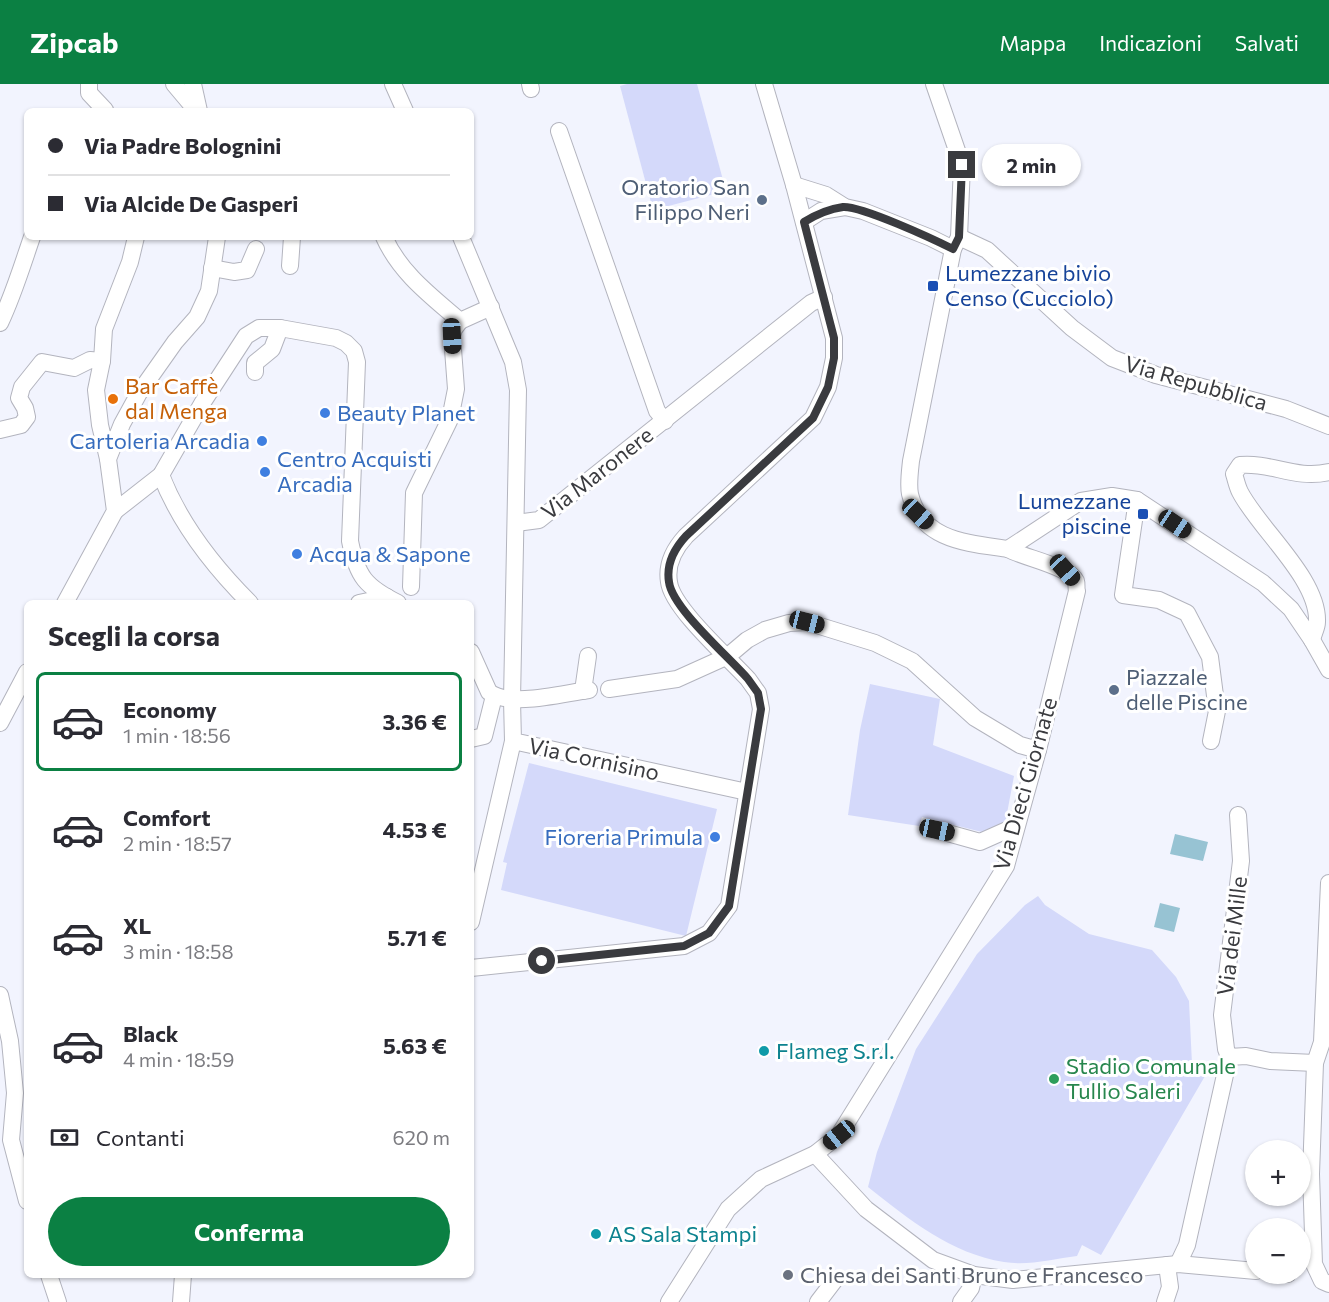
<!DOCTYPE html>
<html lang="it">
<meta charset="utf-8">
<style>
:root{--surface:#fff;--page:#f7f7f7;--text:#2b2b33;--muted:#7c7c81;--line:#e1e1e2;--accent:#0b8043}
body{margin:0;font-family:Commissioner,sans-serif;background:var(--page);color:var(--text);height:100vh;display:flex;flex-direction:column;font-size:22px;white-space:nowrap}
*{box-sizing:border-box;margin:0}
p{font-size:20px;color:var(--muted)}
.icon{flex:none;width:33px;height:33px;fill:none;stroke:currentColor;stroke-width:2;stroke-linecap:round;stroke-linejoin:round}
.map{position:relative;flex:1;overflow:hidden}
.drawer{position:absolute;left:24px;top:516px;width:450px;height:678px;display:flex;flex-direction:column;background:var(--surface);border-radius:9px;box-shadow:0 2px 4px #0004}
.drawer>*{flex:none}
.top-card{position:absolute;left:24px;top:24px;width:450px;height:132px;border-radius:9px;box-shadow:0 2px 4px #0004;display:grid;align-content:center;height:132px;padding:0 24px;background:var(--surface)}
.controls{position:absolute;left:1245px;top:1056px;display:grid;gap:12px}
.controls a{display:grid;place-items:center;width:66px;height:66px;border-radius:50%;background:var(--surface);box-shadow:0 2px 4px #0004;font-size:30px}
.end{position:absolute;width:27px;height:27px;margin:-14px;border:8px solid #3a3b3f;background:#fff;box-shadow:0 0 0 3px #fff}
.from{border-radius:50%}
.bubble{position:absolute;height:42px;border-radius:21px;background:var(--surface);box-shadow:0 2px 4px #0004;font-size:20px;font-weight:700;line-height:42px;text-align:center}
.car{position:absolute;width:18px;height:36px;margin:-18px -9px;border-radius:8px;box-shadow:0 0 4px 2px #0007;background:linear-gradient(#222 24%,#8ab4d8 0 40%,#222 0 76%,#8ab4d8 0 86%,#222 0)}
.top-card b{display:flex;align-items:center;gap:21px;height:57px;font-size:22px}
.top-card b+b{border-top:2px solid var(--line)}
.top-card i{width:15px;height:15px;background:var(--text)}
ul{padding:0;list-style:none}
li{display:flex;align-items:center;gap:18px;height:99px;margin:0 12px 9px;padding:0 12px;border:3px solid transparent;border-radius:9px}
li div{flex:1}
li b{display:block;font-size:22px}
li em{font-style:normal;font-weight:700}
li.on{border-color:var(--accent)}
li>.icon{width:54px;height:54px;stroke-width:1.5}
h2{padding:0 24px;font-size:27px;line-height:72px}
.pay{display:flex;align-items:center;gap:15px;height:66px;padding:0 24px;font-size:22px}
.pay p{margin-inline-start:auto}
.cta{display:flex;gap:12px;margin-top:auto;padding:12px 24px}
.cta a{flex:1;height:69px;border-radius:36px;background:var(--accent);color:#fff;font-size:24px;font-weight:700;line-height:69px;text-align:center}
header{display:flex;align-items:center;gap:36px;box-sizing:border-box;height:84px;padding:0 30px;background:var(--accent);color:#fff}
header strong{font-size:28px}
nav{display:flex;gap:33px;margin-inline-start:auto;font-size:21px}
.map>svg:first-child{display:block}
.green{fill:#d4d9fa}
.water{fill:#97c3d3}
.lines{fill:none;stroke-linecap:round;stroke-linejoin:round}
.minor-casing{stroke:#b3b4be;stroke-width:18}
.minor{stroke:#fff;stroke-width:16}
.route{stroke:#3a3b3f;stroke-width:8}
.service-dot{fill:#5c6f8a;stroke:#fff;stroke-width:2}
.transit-dot{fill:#1a4fb4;stroke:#fff;stroke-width:2}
.food-dot{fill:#e8710a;stroke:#fff;stroke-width:2}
.shop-dot{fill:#3f7fe0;stroke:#fff;stroke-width:2}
.culture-dot{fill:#0f9aa8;stroke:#fff;stroke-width:2}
.leisure-dot{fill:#2e9e5b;stroke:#fff;stroke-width:2}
.worship-dot{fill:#6b7280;stroke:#fff;stroke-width:2}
.labels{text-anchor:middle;stroke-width:6;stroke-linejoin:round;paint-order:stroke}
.service-label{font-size:22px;fill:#4e5e75;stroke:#fff;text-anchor:end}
.transit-label{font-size:22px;fill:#164399;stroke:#fff;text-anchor:start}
.street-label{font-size:22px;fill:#3a3b3f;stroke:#fff}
.food-label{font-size:22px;fill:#c56008;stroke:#fff;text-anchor:start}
.shop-label{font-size:22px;fill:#366cbe;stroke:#fff;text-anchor:start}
.culture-label{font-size:22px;fill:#0d838f;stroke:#fff;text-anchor:start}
.leisure-label{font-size:22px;fill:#27864d;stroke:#fff;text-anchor:start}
.worship-label{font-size:22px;fill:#5b616d;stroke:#fff;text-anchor:start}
</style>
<header>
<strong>Zipcab</strong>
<nav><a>Mappa</a><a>Indicazioni</a><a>Salvati</a></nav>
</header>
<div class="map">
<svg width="1329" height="1218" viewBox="0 0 1329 1218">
<rect width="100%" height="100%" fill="#f2f4fe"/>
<g class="green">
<polygon points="627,0 697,0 726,107 653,126 620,2"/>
<polygon points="870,600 940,615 933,661 1014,692 1005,740 986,749 922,733 919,742 848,731 860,646"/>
<polygon points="529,679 717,725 686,852 501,806 507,779 503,778"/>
<path d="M 1038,812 L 1045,821 L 1089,850 L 1152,866 L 1176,893 L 1189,917 L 1192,980 L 1205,992 L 1101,1171 L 1082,1161 L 1077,1172 C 1054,1175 1027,1182 1004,1178 C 952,1170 908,1135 868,1103 L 877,1068 L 916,965 L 977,870 L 1025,821 Z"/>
</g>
<g class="water">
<polygon points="1175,750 1208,758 1203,777 1170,770"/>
<polygon points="1160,819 1180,824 1174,848 1154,843"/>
</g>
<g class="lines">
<g class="minor-casing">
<g id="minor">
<polyline points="89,0 89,9 105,26"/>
<polyline points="174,0 190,19 197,22"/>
<polyline points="193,0 199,27"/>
<polyline points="393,0 405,27"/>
<polyline points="530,0 531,5"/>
<path d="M 934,0 L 962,81 L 959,153 L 953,165 L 911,377 C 910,387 908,400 910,410 C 921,457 968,459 1008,465 L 1081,417 L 1112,412 L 1137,416 L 1263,499 L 1291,525 L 1312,556 L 1329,586"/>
<polyline points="559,47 657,327 665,337"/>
<polyline points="794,101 826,111 845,123 863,127 931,154 953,165"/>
<polyline points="804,138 821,127 845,123"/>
<path d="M 384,153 C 400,189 431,212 460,237 L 491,223"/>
<polyline points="461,153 513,278 518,306 512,616 513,657 747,708"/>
<polyline points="959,153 987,166 1072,244 1112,274 1156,291 1286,325 1329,342"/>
<polyline points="290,182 292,153"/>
<polyline points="212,184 234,188 247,186 256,165"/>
<path d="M 0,239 C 13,212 22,182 32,153"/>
<polyline points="255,288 255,279 272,265 280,244"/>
<polyline points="0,346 21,341 27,333 25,324 19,314 22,303 42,278 74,284 90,276 102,277"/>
<polyline points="108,375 100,341 96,306 102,277 104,245 130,178 136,153"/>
<path d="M 161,391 C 180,440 213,482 250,519"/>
<polyline points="1137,416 1123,511 1159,516 1187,529 1210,573 1217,627 1211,657"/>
<path d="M 115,427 L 161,391 L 203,318 L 246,252 L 259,244 L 280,244 L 336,254 L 346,259 L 354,267 L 357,278 L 350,457 C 357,493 366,503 398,519"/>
<polyline points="516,439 539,436 811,219 824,213"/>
<polyline points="411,503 414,409 450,335 456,305 452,252 454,245 460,237"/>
<polyline points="65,519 115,427 108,375 122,340 139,309 175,258 197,233 209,207 217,153"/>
<polyline points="359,519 387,513"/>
<path d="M 1312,556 C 1313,550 1317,544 1317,538 C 1319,495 1259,445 1240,408 C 1237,402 1236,396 1234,390 L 1240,381 C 1271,378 1296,396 1329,388"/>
<path d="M 471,568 L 489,608 C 510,624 564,609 589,606"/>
<polyline points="609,605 677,595 728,572 747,556 765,546 789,539 807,538 875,559 912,577 975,634 1020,661 1038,666"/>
<polyline points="583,607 588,572"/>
<polyline points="0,639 27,588"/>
<polyline points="471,655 484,652 494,612"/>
<polyline points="937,746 980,758 1016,742"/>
<polyline points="1329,799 1322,958 1315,979 1311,1090 1314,1180 1322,1197 1329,1200"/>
<polyline points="471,838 513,657"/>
<path d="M 471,884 L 684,862 L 709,849 L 729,822 L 761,625 L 758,609 L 748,595 C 729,574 672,524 669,498 C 666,480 674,465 686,452 L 813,334 L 828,303 L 834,274 L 834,254 L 794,101 L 764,0"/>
<polyline points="0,911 10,957 15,1009 11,1056 27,1117"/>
<polyline points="1229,973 1246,972 1270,977 1315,979"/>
<polyline points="815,1070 866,1125 933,1176 974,1191 1013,1196 1178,1180 1256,1187"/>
<polyline points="1178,1180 1187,1161 1229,973 1226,965 1222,931 1241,777 1238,731"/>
<polyline points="1287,1190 1288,1190"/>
<polyline points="49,1191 58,1218"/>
<polyline points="181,1218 183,1191"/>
<path d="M 669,1218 L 728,1125 L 761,1095 L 815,1070 L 839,1051 L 1006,782 L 1038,666 L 1077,507 C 1076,504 1077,500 1076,497 C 1069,482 1024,474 1008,465"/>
<polyline points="818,1218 834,1197"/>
<polyline points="961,1218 971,1204 974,1191"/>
<polyline points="1165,1218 1170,1203 1167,1181"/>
</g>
</g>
<use href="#minor" class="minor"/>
</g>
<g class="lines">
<path class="route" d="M 542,877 L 684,862 L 709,849 L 729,822 L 761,625 L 758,609 L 748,595 C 729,573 672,524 669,498 C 666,480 674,465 686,452 L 813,334 L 828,303 L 834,274 L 834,254 L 804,138 C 817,130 828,125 843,123 C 862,122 933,155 953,165 L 959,153 L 962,81"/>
</g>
<g class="service-dot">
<circle cx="762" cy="116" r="6"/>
<circle cx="1114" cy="606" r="6"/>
</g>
<g class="transit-dot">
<rect x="927" y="196" width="12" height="12" rx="3"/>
<rect x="1137" y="424" width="12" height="12" rx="3"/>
</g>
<circle class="food-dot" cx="113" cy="315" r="6"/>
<g class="shop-dot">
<circle cx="325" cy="329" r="6"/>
<circle cx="262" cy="357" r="6"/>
<circle cx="265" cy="388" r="6"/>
<circle cx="297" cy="470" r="6"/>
<circle cx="715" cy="753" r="6"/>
</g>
<g class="culture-dot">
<circle cx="764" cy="967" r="6"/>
<circle cx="596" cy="1150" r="6"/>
</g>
<circle class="leisure-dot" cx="1054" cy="995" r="6"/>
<circle class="worship-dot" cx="788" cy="1191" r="6"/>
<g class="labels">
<g class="service-label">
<text x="750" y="111">Oratorio San<tspan x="750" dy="25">Filippo Neri</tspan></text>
<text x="1126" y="601" text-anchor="start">Piazzale<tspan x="1126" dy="25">delle Piscine</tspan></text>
</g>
<g class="transit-label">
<text x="945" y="197">Lumezzane bivio<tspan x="945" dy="25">Censo (Cucciolo)</tspan></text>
<text x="1131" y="425" text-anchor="end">Lumezzane<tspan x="1131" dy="25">piscine</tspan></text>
</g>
<g class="street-label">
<text transform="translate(1196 299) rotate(16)" y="8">Via Repubblica</text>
<text transform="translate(597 389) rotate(-38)" y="8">Via Maronere</text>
<text transform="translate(594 675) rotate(12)" y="8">Via Cornisino</text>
<text transform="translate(1025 700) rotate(-74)" y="8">Via Dieci Giornate</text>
<text transform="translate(1232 852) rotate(-83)" y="8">Via dei Mille</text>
</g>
<g class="food-label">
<text x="125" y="310">Bar Caffè<tspan x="125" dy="25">dal Menga</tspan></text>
</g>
<g class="shop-label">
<text x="337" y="337">Beauty Planet</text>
<text x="250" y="365" text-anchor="end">Cartoleria Arcadia</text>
<text x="277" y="383">Centro Acquisti<tspan x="277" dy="25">Arcadia</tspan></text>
<text x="309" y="478">Acqua &amp; Sapone</text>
<text x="703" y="761" text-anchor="end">Fioreria Primula</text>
</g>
<g class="culture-label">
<text x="776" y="975">Flameg S.r.l.</text>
<text x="608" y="1158">AS Sala Stampi</text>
</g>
<g class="leisure-label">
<text x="1066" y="990">Stadio Comunale<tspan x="1066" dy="25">Tullio Saleri</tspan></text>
</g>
<g class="worship-label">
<text x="800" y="1199">Chiesa dei Santi Bruno e Francesco</text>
</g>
</g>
</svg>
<div class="controls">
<a>+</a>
<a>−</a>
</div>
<i class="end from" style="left:542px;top:877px"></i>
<i class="end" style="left:962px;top:81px"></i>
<div class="bubble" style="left:982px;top:60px;width:99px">2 min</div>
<i class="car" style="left:452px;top:252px;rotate:177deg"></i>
<i class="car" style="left:918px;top:430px;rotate:133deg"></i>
<i class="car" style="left:1175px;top:440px;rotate:124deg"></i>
<i class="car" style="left:1065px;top:486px;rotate:138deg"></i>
<i class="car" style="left:807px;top:538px;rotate:104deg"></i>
<i class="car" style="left:937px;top:746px;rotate:102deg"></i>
<i class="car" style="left:839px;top:1051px;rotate:231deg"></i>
<div class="top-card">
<b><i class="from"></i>Via Padre Bolognini</b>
<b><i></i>Via Alcide De Gasperi</b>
</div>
<section class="drawer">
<h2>Scegli la corsa</h2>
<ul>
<li class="on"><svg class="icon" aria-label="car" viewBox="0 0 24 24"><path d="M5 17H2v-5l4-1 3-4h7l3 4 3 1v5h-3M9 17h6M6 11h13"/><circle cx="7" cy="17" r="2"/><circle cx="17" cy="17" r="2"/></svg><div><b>Economy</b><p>1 min · 18:56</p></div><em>3.36 €</em></li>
<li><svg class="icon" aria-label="car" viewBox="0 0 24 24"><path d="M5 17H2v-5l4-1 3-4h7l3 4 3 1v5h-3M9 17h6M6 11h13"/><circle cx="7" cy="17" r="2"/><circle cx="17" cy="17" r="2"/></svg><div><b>Comfort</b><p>2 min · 18:57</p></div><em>4.53 €</em></li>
<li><svg class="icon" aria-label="car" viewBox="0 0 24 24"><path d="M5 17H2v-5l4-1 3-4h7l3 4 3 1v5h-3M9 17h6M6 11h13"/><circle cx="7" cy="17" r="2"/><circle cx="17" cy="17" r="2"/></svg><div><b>XL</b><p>3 min · 18:58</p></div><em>5.71 €</em></li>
<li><svg class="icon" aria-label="car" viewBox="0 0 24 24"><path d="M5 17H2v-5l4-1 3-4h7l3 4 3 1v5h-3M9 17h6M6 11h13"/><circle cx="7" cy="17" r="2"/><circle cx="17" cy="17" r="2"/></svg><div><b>Black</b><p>4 min · 18:59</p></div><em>5.63 €</em></li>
</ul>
<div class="pay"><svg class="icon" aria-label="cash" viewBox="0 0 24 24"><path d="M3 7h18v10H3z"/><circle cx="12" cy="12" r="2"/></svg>Contanti<p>620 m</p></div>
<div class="cta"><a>Conferma</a></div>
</section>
</div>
